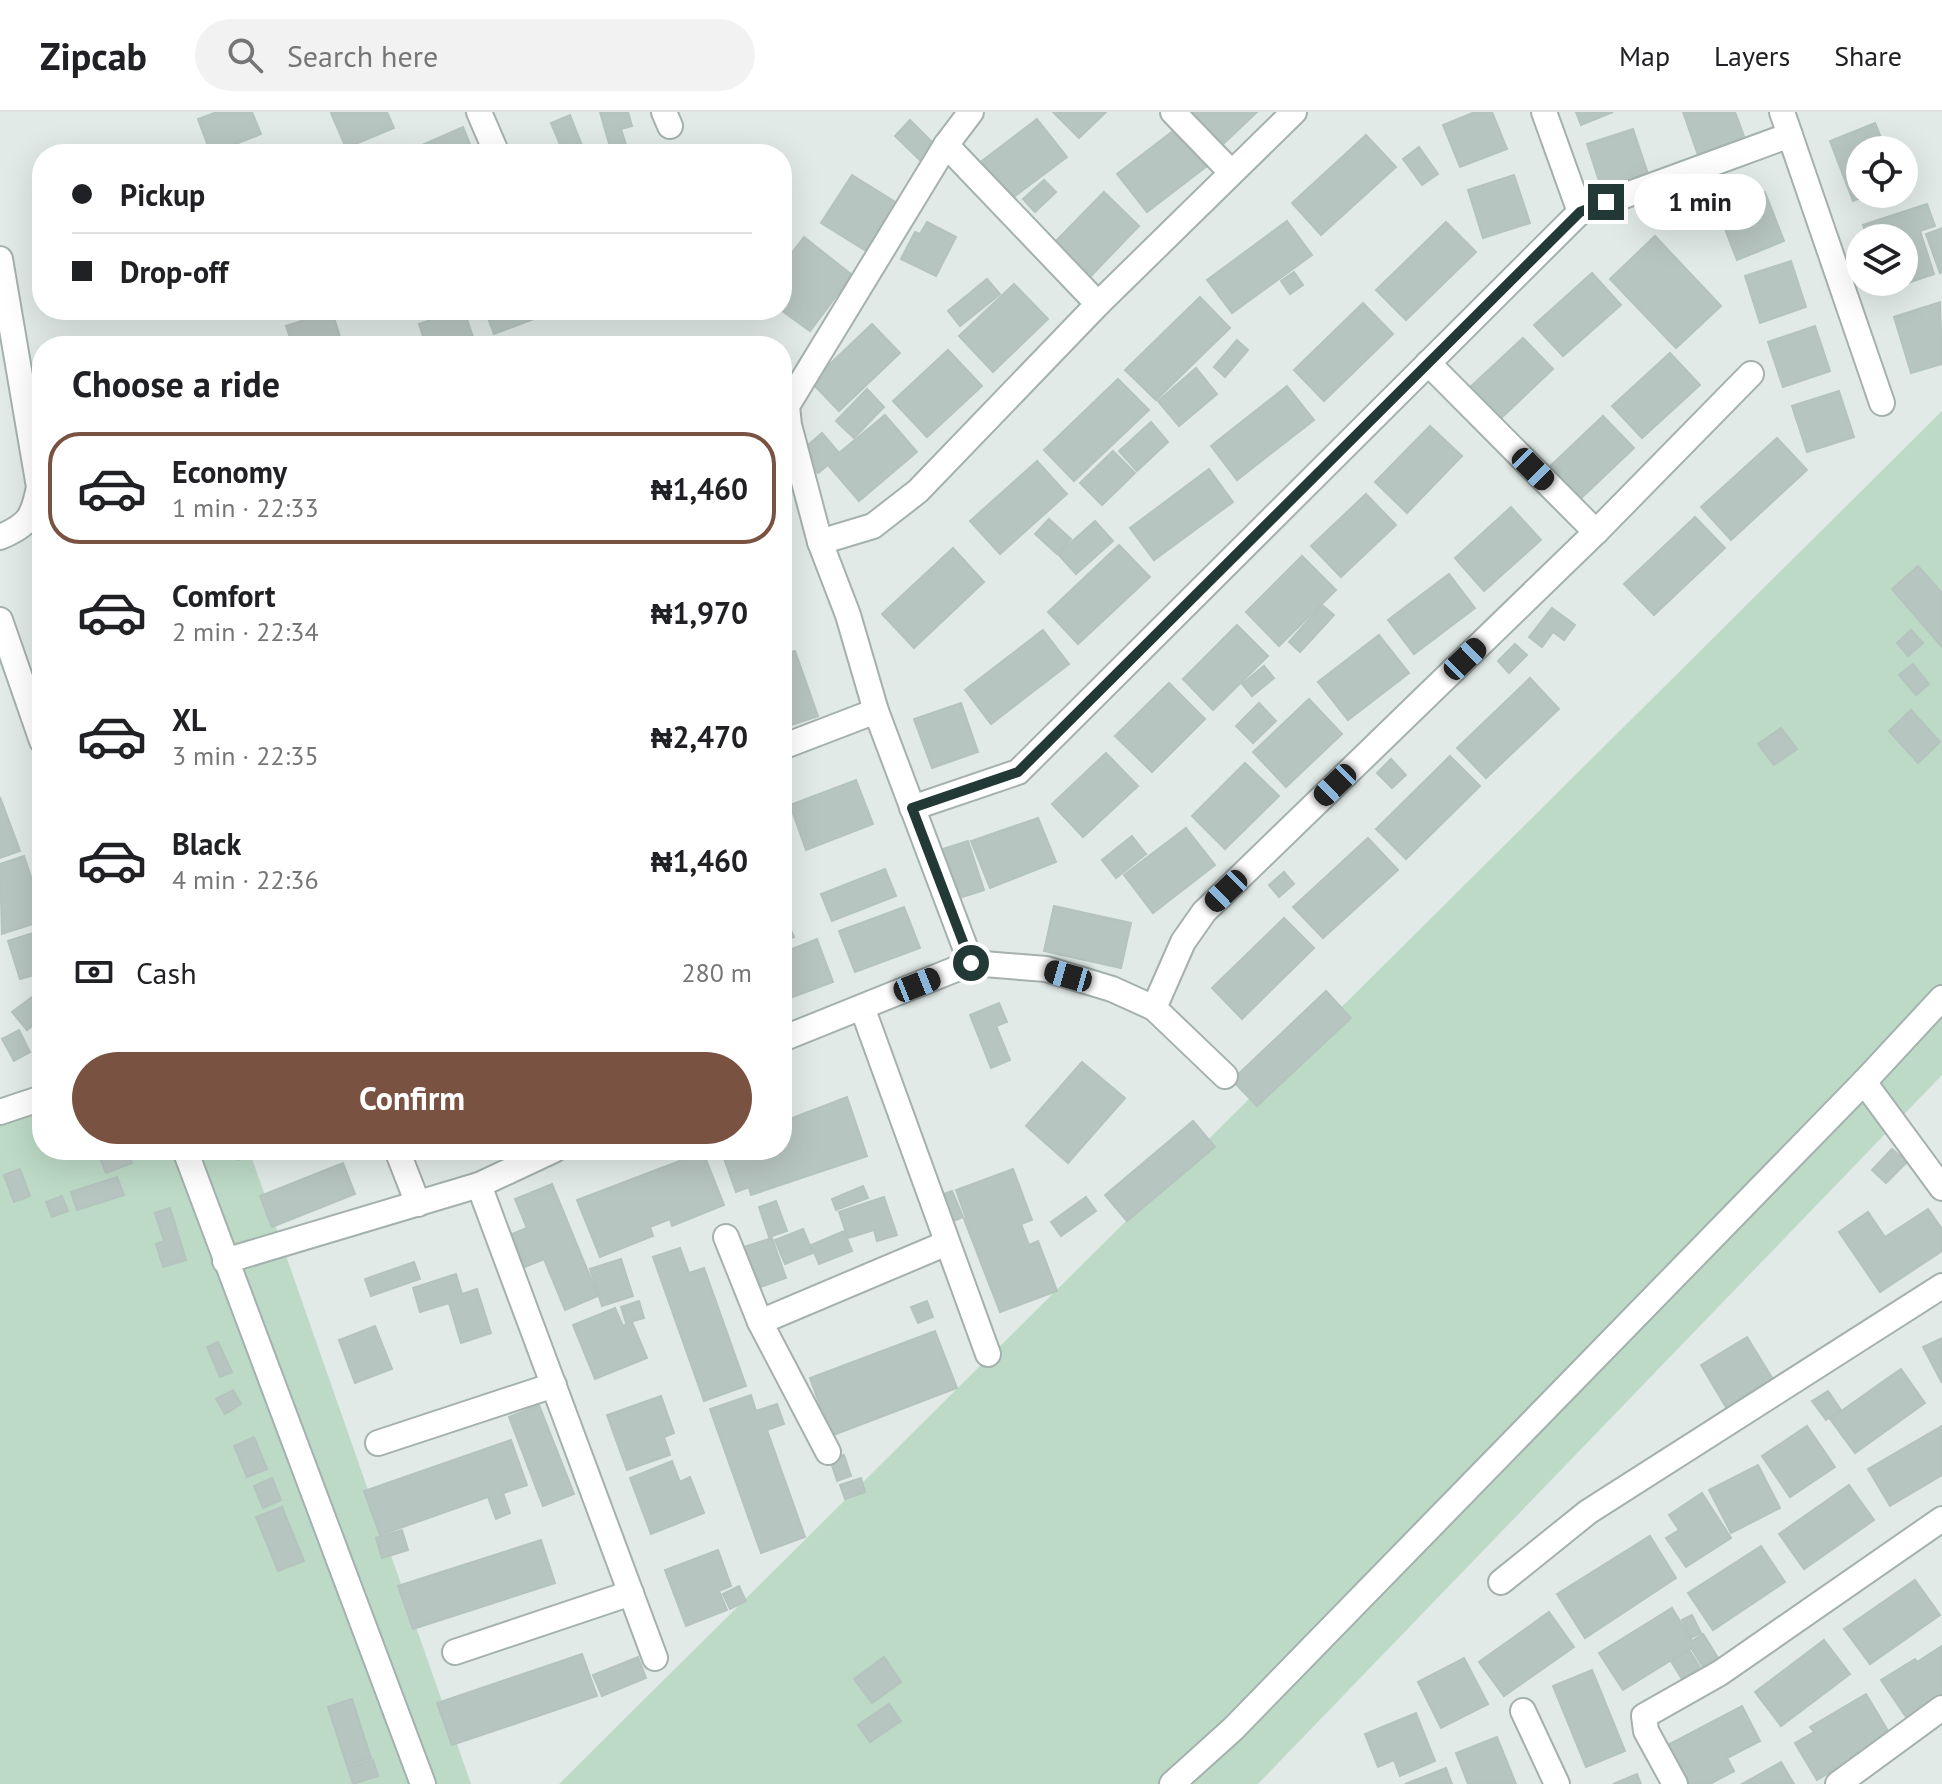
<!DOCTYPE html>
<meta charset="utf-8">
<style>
:root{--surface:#fff;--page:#f2f2f2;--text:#202124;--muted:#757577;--line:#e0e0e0;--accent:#795241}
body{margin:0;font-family:"PT Sans",sans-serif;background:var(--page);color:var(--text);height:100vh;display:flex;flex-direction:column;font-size:30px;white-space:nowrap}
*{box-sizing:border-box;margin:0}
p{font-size:26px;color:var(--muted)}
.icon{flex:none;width:44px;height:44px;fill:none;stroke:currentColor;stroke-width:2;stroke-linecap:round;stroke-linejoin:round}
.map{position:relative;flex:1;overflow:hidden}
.side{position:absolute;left:32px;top:224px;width:760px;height:824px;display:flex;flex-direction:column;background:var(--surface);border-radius:32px;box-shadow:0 8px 32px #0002}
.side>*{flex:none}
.hud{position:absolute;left:32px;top:32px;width:760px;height:176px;border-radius:32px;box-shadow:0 8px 32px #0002;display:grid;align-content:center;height:176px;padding:0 40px;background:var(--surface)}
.controls{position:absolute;left:1846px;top:24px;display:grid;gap:16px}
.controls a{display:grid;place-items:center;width:72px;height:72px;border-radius:50%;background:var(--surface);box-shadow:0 8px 32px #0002;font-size:40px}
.end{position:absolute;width:36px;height:36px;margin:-18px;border:10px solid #233935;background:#fff;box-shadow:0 0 0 4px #fff}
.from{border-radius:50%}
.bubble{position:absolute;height:56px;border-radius:28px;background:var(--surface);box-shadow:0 8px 32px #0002;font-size:26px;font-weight:800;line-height:56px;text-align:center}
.car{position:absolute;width:24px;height:48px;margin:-24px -12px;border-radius:10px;box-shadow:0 0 6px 2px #0007;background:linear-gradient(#222 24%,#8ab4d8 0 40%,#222 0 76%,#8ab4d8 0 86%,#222 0)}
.hud b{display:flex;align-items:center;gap:28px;height:76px;font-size:30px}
.hud b+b{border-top:2px solid var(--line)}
.hud i{width:20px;height:20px;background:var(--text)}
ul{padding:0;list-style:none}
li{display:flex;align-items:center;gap:24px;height:112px;margin:0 16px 12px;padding:0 24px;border:4px solid transparent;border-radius:32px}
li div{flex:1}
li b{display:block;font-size:30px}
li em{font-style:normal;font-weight:800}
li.selected{border-color:var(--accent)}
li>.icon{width:72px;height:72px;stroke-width:1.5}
h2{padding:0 40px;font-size:36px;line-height:96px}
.pay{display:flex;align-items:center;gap:20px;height:88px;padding:0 40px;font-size:30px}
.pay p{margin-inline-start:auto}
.primary-button{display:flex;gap:16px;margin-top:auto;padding:16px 40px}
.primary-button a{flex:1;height:92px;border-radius:48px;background:var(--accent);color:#fff;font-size:32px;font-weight:800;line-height:92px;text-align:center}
header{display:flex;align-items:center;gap:48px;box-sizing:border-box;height:112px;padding:0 40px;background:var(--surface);border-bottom:2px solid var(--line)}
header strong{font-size:38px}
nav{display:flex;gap:44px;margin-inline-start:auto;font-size:28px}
.search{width:560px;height:72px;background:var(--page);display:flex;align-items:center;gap:20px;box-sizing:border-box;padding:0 28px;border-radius:44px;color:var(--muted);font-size:30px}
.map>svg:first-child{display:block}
.green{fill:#bcdac6}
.building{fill:#b7c5c0;stroke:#b4c3be;stroke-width:2}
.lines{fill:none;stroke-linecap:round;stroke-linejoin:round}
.minor-casing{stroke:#a4b1ae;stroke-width:28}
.minor{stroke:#fff;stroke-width:24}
.route{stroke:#233935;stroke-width:10}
</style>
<header>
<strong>Zipcab</strong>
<div class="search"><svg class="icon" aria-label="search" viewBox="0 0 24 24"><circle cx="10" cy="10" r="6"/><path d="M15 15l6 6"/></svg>Search here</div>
<nav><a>Map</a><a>Layers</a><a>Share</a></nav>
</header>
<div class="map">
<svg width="1942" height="1672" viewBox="0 0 1942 1672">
<rect width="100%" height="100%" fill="#e1eae7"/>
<g class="green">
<polygon points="1942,299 1942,963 1258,1672 559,1672"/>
<polygon points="42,977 42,1038 249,1038 471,1672 0,1672 0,990"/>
</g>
<g class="building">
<polygon points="217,0 252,0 261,22 211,42 198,7"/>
<polygon points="334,0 387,0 394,16 346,36 331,1"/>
<polygon points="600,0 628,0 632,14 621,17 629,42 612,42"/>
<polygon points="1053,0 1106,0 1079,26"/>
<polygon points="1185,0 1257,0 1218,37"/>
<polygon points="1475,0 1492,0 1507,37 1460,55 1443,13"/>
<polygon points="1576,0 1613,0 1581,13"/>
<polygon points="1683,0 1735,0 1745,27 1698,43"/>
<polygon points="570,3 583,36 564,42 551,11"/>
<polygon points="1037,7 1067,45 1007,90 978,52"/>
<polygon points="910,8 940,38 925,53 895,24"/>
<polygon points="1875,11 1886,38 1860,38 1860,82 1870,82 1853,89 1830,29"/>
<polygon points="463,15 474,42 426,42 422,33"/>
<polygon points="1177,16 1207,54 1147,100 1117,62"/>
<polygon points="1633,17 1648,62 1602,78 1587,32"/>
<polygon points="1366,23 1396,55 1321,123 1292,91"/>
<polygon points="401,33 405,42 379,42"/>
<polygon points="1419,35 1438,62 1422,73 1403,47"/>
<polygon points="852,63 897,91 866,139 821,111"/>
<polygon points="1514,63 1530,111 1483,126 1468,78"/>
<polygon points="1044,68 1056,80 1035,100 1023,87"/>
<polygon points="1104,80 1139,114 1088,167 1052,133"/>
<polygon points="1765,80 1784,129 1737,148 1718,99"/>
<polygon points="1927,92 1935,114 1920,119 1934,162 1884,179 1881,170 1904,170 1904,126 1867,126 1863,113"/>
<polygon points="1287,109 1312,143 1232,201 1207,168"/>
<polygon points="927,110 956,125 936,164 901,147 915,120 920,122"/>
<polygon points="1446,110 1476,140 1406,208 1376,178"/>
<polygon points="1942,116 1942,160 1940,161 1926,122"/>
<polygon points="1655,124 1721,194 1676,236 1610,167"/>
<polygon points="804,125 852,163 810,219 781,198 782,154"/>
<polygon points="1791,149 1806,195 1760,211 1745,164"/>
<polygon points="1294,160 1303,173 1290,182 1281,169"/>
<polygon points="1592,161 1621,193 1563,244 1534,213"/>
<polygon points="987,167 1000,182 960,214 948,199"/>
<polygon points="1014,172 1048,207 993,260 959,224"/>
<polygon points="1200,185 1230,216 1156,288 1125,258"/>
<polygon points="1940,190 1942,252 1911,261 1894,205"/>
<polygon points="1363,191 1393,222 1324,289 1294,258"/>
<polygon points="460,198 464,198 473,225 447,234 426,234 419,212"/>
<polygon points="485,198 530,198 534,207 494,222"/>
<polygon points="332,199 341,228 322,234 293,234 286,214"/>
<polygon points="872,212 900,241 839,299 811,270"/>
<polygon points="1815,214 1830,259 1783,275 1768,230"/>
<polygon points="1523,226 1553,257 1498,309 1468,277"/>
<polygon points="1237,228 1248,238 1225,265 1214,255"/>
<polygon points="948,238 982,274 927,325 893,289"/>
<polygon points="1670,241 1700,273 1642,326 1612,294"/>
<polygon points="1196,256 1217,282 1179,314 1158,289"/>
<polygon points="1118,267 1149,298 1074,369 1044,338"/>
<polygon points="1287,274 1314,308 1237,368 1211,334"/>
<polygon points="867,277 884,295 854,326 836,309"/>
<polygon points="1839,279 1854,325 1807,340 1792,294"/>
<polygon points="885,303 917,340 859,389 828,353 818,361 800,340 822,321 839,341"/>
<polygon points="1603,304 1634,336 1576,391 1545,359"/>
<polygon points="1151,310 1168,330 1137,359 1119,339"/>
<polygon points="1430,314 1462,344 1407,401 1375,370"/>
<polygon points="1777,326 1807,358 1731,428 1701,395"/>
<polygon points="1113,339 1135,361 1102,393 1080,371"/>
<polygon points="1037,349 1067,382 1000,442 970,409"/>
<polygon points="1209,357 1233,390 1154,448 1130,416"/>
<polygon points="1366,382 1396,413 1341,465 1311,434"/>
<polygon points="1511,395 1541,428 1484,479 1455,446"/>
<polygon points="1695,405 1725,436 1654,503 1624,472"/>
<polygon points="1049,407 1071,427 1057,442 1035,422"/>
<polygon points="1095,409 1113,429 1076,462 1058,442"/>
<polygon points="1119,433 1150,465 1078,532 1048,500"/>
<polygon points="953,436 984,470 914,536 882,502"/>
<polygon points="1302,444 1336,478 1279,534 1246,500"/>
<polygon points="1918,454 1942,481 1942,535 1892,477"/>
<polygon points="782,462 791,485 782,488"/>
<polygon points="1449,462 1475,496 1414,542 1388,508"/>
<polygon points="1322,493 1334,503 1300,540 1289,530"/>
<polygon points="1552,496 1575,513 1564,528 1553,520 1542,535 1529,525"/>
<polygon points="1237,513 1268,544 1213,598 1183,567"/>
<polygon points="1043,518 1069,552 991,612 965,578"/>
<polygon points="1911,518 1923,531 1908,544 1897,531"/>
<polygon points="1379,523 1409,561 1348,608 1318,570"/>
<polygon points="1515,532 1527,543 1509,561 1498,549"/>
<polygon points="795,539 818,604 782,616 782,543"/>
<polygon points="1913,552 1929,572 1916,583 1899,563"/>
<polygon points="1264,554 1274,566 1252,584 1242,572"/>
<polygon points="1530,566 1559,597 1486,666 1457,636"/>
<polygon points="1169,571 1205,607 1152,660 1115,624"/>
<polygon points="1309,587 1342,622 1286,675 1253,640"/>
<polygon points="961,591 978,640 932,656 914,607"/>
<polygon points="1259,591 1276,609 1253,631 1236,614"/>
<polygon points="1911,598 1940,630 1918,651 1889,619"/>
<polygon points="1781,616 1797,637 1774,653 1758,632"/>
<polygon points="1106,641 1138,674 1083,725 1052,692"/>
<polygon points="1450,644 1480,674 1406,747 1376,717"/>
<polygon points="1391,647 1406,663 1392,676 1377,661"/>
<polygon points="1245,651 1279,684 1225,737 1192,704"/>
<polygon points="856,668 873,712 806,738 790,693"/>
<polygon points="0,685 20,739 0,746"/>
<polygon points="1038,706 1056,750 990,776 971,729"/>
<polygon points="1186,716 1215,753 1153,801 1124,763"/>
<polygon points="1132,724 1146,742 1116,766 1102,748"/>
<polygon points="1368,726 1398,758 1323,826 1293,795"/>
<polygon points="968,729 984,778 956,787 940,738"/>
<polygon points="24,744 42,798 42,809 2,822 0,752"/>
<polygon points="885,757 896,784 832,809 821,782"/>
<polygon points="1284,760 1294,772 1279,785 1269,773"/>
<polygon points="1054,794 1131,811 1121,856 1044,839"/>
<polygon points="904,795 920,836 855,860 839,819"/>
<polygon points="782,798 794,825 782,830"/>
<polygon points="1284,806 1314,836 1242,907 1212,876"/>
<polygon points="42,818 42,861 20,867 8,829"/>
<polygon points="817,827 833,870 782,889 782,841"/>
<polygon points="1326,879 1351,906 1257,994 1232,968"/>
<polygon points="35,883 42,892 42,906 27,918 12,900"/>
<polygon points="999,891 1007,910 996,914 1010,948 991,956 970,903"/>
<polygon points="19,918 30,940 14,949 2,927"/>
<polygon points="1082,950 1125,986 1068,1051 1026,1014"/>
<polygon points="847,985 867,1044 751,1083 749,1075 736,1080 721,1038 782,1038 782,1010"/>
<polygon points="1193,1009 1215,1035 1127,1109 1105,1083"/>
<polygon points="1892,1037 1907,1050 1886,1071 1872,1058"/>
<polygon points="112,1038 127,1038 132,1051 106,1061 99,1043"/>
<polygon points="235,1038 269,1038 238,1048"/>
<polygon points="703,1040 724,1093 672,1114 670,1107 650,1115 653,1124 600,1145 577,1088"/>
<polygon points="343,1051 355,1082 272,1115 260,1084"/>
<polygon points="20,1057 30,1084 14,1090 4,1063"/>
<polygon points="1013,1057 1032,1108 1021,1112 1029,1133 1038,1129 1057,1179 1000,1200 964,1107 966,1106 956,1078"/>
<polygon points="117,1065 124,1083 77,1098 71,1080"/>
<polygon points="552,1072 598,1184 565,1198 544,1147 525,1155 512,1122 527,1116 515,1087"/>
<polygon points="863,1074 868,1086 836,1098 832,1087"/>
<polygon points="952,1079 963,1105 949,1111 938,1084"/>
<polygon points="62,1084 68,1099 52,1105 46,1090"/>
<polygon points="884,1085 897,1123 877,1129 874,1118 848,1126 839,1100"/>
<polygon points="1086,1085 1096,1099 1061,1124 1051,1110"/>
<polygon points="776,1089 787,1119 769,1125 759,1095"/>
<polygon points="170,1096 186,1148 163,1155 156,1132 164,1129 155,1101"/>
<polygon points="1928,1097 1942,1117 1942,1139 1880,1180 1839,1120 1868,1100 1885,1125"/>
<polygon points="803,1117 813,1141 785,1152 775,1128"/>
<polygon points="844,1119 852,1139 819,1152 811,1133"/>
<polygon points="772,1126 786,1166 755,1177 741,1136"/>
<polygon points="680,1136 689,1161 704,1156 746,1274 704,1289 653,1145"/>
<polygon points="621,1147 633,1184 602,1194 590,1157"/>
<polygon points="414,1150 420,1167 371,1184 365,1167"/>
<polygon points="456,1162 462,1182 477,1177 491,1221 461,1231 449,1191 420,1200 413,1176"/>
<polygon points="639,1189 644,1206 626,1211 621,1195"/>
<polygon points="927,1189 933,1205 918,1211 911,1195"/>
<polygon points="615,1196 623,1214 632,1210 647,1246 595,1267 573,1213"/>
<polygon points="375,1214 392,1257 355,1271 339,1228"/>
<polygon points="935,1219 957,1276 831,1324 810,1266"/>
<polygon points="1747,1225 1774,1269 1727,1297 1701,1253"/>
<polygon points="1942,1226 1942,1271 1923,1235"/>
<polygon points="218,1230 232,1260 220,1265 207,1235"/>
<polygon points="1901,1257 1925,1291 1855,1341 1830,1307"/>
<polygon points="233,1278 241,1292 225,1302 216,1287"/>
<polygon points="1828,1279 1841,1298 1826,1308 1812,1289"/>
<polygon points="751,1283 756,1299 777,1292 784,1312 767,1318 805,1425 761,1441 710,1297"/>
<polygon points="661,1284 674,1321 664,1325 670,1343 627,1358 607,1303"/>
<polygon points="539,1293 574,1382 543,1394 509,1305"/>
<polygon points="1807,1314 1835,1355 1790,1385 1762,1344"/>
<polygon points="1942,1314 1942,1363 1890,1394 1868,1357"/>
<polygon points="254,1325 267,1357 247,1365 234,1334"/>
<polygon points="511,1328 527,1373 503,1381 510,1401 496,1407 488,1385 380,1423 364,1379"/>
<polygon points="844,1343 851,1364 837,1369 830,1347"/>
<polygon points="672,1349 680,1370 690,1365 704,1401 651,1422 630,1366"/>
<polygon points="1758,1353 1780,1396 1731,1421 1709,1378"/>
<polygon points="272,1366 281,1388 263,1396 254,1374"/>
<polygon points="861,1366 865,1380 845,1387 840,1373"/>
<polygon points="1849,1373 1874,1408 1804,1457 1779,1422"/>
<polygon points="1702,1381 1731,1426 1686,1455 1666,1426 1679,1418 1669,1403"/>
<polygon points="282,1395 304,1449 278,1459 256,1405"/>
<polygon points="402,1418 408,1438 382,1446 376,1426"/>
<polygon points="1650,1424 1676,1466 1585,1526 1557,1482"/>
<polygon points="541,1428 555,1471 413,1517 398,1474"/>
<polygon points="1761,1434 1785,1470 1713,1518 1688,1481"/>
<polygon points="718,1438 731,1474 719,1479 727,1498 686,1514 665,1458"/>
<polygon points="1915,1468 1940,1503 1870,1552 1844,1517"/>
<polygon points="739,1474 746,1489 730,1497 723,1482"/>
<polygon points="1672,1496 1692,1529 1703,1522 1718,1546 1703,1555 1691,1536 1623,1578 1599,1541"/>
<polygon points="1549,1500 1574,1535 1504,1584 1479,1550"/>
<polygon points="1692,1503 1701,1521 1691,1526 1682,1508"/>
<polygon points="1824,1528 1850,1562 1781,1614 1755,1580"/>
<polygon points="1942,1534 1942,1586 1908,1608 1881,1568 1915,1547 1917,1550"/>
<polygon points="1689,1538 1700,1555 1682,1567 1671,1549"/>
<polygon points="582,1542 597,1584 452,1633 437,1591"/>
<polygon points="638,1545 646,1566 602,1584 593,1563"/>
<polygon points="884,1545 901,1570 872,1591 854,1567"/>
<polygon points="1464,1546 1488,1592 1441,1616 1418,1570"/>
<polygon points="1592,1558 1625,1639 1586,1655 1553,1574"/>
<polygon points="1866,1582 1891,1624 1817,1668 1795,1631 1814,1620 1810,1615"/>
<polygon points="352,1587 371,1646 347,1654 328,1595"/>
<polygon points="889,1592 901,1609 870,1630 858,1613"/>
<polygon points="1742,1594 1760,1629 1727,1646 1734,1659 1710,1672 1687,1672 1666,1634"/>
<polygon points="1416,1601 1435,1649 1400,1664 1394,1648 1378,1655 1365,1622"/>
<polygon points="1497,1625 1516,1672 1468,1672 1456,1641"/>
<polygon points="373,1648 378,1664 353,1672 348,1656"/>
<polygon points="1781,1650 1794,1672 1742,1672"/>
<polygon points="1446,1656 1452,1672 1405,1672"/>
<polygon points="1637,1662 1641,1672 1613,1672"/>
</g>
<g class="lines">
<g class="minor-casing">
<g id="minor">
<polyline points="479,0 497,42"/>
<polyline points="664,0 670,14"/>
<polyline points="1173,0 1231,60"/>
<polyline points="1544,0 1580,100"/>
<polyline points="1782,0 1882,291"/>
<polyline points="946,33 1098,192"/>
<path d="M 0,147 L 39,375 C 33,405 29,413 0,425"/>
<polyline points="1428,251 1596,420"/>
<polyline points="820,430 873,414 918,379 1098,192 1294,0"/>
<polyline points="0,508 42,629"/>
<polyline points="782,635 876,599"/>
<polyline points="912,696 1018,660 1580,100 1790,23"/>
<polyline points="971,851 876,599 848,503 820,430 789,313 787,294 946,33 971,0"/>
<polyline points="862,895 988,1242"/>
<polyline points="1154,896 1183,830 1204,800 1596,420 1751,262"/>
<polyline points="782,927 971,851 1046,857 1112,877 1154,896 1225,964"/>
<polyline points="1864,970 1942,1076"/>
<polyline points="0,1000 42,986"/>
<polyline points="185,1038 423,1672"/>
<polyline points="397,1038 418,1092"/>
<polyline points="479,1073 655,1546"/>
<polyline points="726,1125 760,1210 828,1340"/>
<polyline points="225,1149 479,1073 554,1038"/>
<polyline points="760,1210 947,1131"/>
<polyline points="378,1331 554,1273"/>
<polyline points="1501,1470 1588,1400 1942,1174"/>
<polyline points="455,1540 631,1481"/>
<polyline points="1523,1599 1557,1672"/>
<polyline points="1172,1672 1233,1617 1864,970 1942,886"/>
<polyline points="1675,1672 1646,1619 1644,1604 1720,1561 1942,1407"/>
<polyline points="1838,1672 1942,1596"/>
</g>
</g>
<use href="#minor" class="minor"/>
</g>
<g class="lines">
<polyline class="route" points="971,851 912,696 1018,660 1580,100 1606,90"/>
</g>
</svg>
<div class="controls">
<a><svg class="icon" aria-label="locate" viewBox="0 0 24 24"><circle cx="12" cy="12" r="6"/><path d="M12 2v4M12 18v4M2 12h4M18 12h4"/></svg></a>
<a><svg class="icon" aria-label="layers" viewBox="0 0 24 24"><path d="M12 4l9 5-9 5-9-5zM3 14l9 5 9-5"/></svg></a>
</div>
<i class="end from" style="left:971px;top:851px"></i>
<i class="end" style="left:1606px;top:90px"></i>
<div class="bubble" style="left:1634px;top:62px;width:132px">1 min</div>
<i class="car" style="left:1533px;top:357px;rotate:135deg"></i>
<i class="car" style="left:1465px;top:547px;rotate:46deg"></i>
<i class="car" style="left:1335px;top:673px;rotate:226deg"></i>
<i class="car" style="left:1226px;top:779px;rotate:226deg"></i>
<i class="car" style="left:1068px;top:864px;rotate:286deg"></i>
<i class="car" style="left:917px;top:873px;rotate:68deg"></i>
<div class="hud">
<b><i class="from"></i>Pickup</b>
<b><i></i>Drop-off</b>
</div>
<section class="side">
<h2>Choose a ride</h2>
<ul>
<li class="selected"><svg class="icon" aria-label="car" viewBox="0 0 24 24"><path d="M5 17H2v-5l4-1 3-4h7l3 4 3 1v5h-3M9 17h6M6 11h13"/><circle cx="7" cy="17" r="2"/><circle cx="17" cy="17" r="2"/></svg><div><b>Economy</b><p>1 min · 22:33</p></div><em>₦1,460</em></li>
<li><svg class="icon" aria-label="car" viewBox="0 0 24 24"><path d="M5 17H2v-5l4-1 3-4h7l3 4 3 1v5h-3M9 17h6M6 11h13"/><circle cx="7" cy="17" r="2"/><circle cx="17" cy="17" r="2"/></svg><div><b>Comfort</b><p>2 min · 22:34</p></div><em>₦1,970</em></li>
<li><svg class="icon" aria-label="car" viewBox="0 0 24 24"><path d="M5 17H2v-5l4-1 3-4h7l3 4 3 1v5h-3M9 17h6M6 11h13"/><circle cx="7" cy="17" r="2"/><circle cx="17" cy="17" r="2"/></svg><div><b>XL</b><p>3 min · 22:35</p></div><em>₦2,470</em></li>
<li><svg class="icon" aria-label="car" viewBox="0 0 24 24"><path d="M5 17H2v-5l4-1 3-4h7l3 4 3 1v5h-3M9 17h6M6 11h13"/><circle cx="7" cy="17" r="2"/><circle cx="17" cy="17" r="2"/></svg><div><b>Black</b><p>4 min · 22:36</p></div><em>₦1,460</em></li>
</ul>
<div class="pay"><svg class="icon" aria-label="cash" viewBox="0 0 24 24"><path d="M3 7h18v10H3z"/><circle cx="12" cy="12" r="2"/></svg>Cash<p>280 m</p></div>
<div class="primary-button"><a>Confirm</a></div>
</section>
</div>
